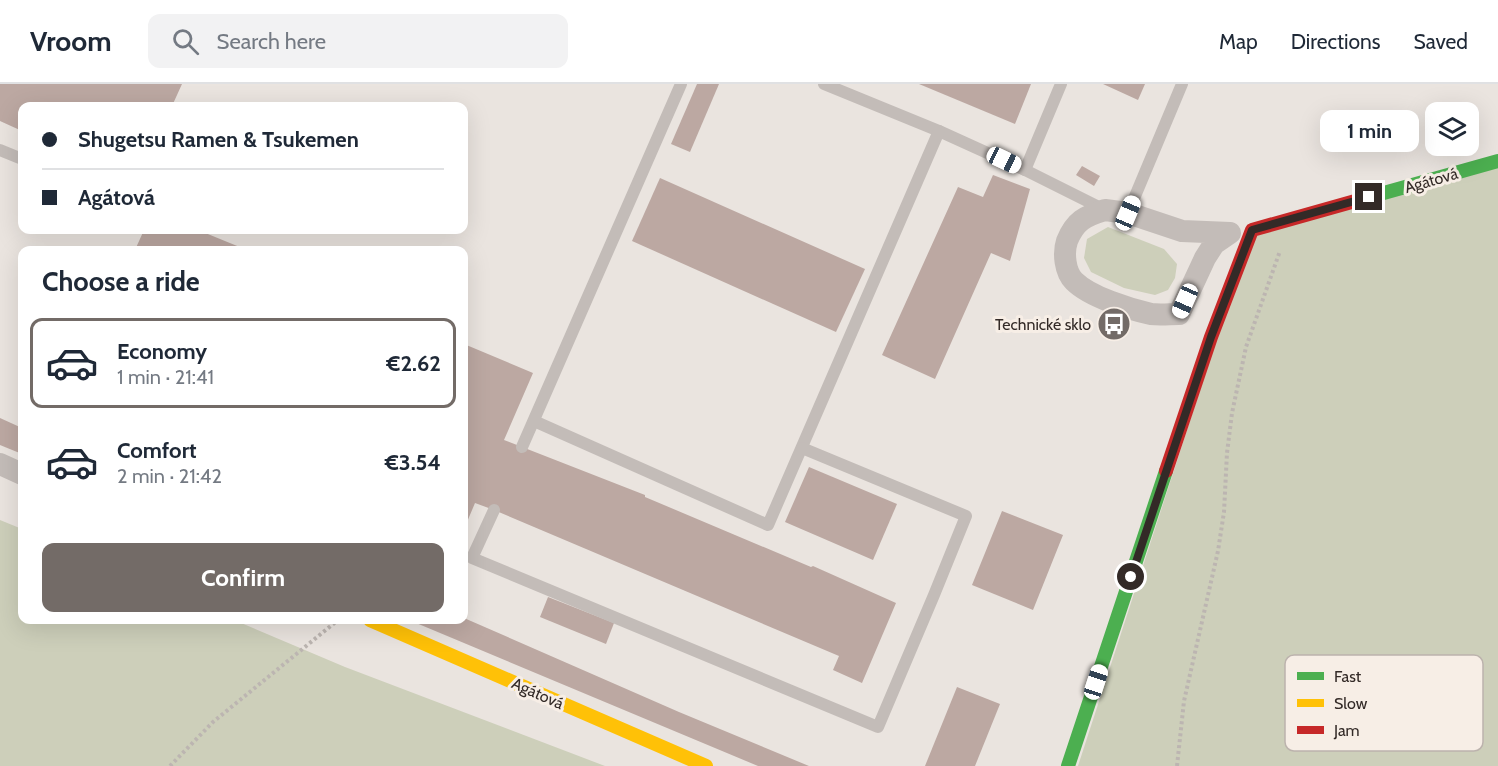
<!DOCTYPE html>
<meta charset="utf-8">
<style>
:root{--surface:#fff;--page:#f2f2f3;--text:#1f2937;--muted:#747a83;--line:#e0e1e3;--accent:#736b67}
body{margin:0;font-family:Cabin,sans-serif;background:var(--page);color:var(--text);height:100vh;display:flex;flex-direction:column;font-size:22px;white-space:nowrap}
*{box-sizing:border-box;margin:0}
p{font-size:20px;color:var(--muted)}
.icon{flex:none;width:33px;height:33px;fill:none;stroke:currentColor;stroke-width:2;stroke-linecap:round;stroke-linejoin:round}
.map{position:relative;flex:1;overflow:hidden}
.panel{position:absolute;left:18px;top:162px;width:450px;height:378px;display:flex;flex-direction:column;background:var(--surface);border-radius:12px;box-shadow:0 6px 24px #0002}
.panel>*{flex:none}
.banner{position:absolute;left:18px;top:18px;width:450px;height:132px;border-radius:12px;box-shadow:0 6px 24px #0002;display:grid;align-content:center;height:132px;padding:0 24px;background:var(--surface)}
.buttons{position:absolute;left:1425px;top:18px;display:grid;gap:12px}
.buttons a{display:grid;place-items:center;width:54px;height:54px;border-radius:12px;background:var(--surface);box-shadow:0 6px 24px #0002;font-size:30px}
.end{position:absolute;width:27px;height:27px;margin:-14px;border:8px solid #332a27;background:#fff;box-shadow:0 0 0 3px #fff}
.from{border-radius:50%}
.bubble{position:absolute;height:42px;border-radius:12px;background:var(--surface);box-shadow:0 6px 24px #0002;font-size:20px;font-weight:700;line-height:42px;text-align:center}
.car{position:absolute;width:18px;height:36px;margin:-18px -9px;border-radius:8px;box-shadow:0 0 4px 2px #0007;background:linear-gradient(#fff 24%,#345 0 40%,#fff 0 76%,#345 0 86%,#fff 0)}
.banner b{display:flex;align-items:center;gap:21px;height:57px;font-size:22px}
.banner b+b{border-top:2px solid var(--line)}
.banner i{width:15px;height:15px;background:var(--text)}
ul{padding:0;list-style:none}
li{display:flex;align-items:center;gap:18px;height:90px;margin:0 12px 9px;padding:0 12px;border:3px solid transparent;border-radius:12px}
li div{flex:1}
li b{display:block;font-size:22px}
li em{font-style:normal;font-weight:700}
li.selected{border-color:var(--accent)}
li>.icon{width:54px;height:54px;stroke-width:1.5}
h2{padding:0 24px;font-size:27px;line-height:72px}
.primary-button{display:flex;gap:12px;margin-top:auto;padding:12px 24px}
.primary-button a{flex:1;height:69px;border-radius:12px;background:var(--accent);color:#fff;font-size:24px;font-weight:700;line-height:69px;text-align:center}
header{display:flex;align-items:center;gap:36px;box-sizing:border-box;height:84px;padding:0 30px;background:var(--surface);border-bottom:2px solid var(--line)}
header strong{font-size:28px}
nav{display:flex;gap:33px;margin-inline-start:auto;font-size:21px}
.search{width:420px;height:54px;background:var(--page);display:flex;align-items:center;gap:15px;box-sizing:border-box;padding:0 21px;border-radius:12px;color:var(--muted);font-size:22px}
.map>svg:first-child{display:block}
.green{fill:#cdcfba}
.building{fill:#bca8a2}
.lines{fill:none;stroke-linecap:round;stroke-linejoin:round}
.path{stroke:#bcb5b1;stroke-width:4;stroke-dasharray:3 3;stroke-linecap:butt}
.lane{stroke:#c3bcb8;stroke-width:12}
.street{stroke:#c3bcb8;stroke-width:22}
.fast{stroke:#4caf50;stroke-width:14}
.slow{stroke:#ffc107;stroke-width:14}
.jam{stroke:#c62828;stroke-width:14}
.route{stroke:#332a27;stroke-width:8}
.labels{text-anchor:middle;stroke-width:6;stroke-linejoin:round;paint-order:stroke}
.street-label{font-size:16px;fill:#332a27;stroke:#f7eee6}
.poi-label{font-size:16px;fill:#332a27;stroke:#f7eee6;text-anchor:end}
.key{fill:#f7eee6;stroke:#bcb3ad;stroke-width:1.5}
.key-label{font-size:16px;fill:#332a27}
</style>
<header>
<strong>Vroom</strong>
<div class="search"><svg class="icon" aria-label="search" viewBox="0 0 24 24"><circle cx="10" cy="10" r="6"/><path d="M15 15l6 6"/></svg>Search here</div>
<nav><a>Map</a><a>Directions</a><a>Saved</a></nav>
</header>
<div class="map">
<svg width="1498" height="682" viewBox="0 0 1498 682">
<rect width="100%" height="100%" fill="#eae4df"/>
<g class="green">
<polygon points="1498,78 1498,682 1078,682 1252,146"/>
<polygon points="1108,143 1164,165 1177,180 1175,194 1168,206 1155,211 1124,204 1091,188 1084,174 1087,155"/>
<polygon points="0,436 22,445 22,536 234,536 345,583 605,682 0,682"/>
</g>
<g class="building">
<polygon points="0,0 182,0 172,22 22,22 22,47 0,37"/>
<polygon points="697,0 719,0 690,68 671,60"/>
<polygon points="919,0 1031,0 1015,40"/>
<polygon points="1103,0 1145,0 1138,16"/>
<polygon points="1082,82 1100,92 1094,102 1076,91"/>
<polygon points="993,91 1030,105 1010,177 991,169 935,295 882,271 958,103 983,113"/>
<polygon points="660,94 865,185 836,248 632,157"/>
<polygon points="144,146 198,146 247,166 135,166"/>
<polygon points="464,260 533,289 504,356 645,411 645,413 811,483 813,482 896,519 862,599 833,586 839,572 494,426 475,419 467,438 464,437"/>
<polygon points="0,334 22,344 22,370 0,361"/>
<polygon points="809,383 897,420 873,476 785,438"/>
<polygon points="1002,427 1063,451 1033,526 972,501"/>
<polygon points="548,513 614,539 606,560 540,533"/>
<polygon points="464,534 679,628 809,682 758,682 409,536"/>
<polygon points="957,603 1000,620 975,682 925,682"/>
</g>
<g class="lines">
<g class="path">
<polyline points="170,682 213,638 338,536"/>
<polyline points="1177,682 1184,617 1218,467 1224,428 1227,369 1232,329 1246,263 1280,167"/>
</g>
<g class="lane">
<polyline points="824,0 939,47 1025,86 1061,0"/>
<polyline points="0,66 22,75"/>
<polyline points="1025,86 1105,126"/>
<polyline points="1128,129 1182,0"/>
<polyline points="534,337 768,441 939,47"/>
<polyline points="522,363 681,0"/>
<polyline points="494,426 472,474 878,643 934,511 966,432 802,364"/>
</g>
<g class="street">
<path d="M 1105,126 L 1128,129 L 1182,147 L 1230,149 L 1214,160 L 1205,174 L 1179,230 C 1170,230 1160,231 1151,230 C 1129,225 1090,213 1074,197 C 1065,188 1063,169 1067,157 C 1075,137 1085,132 1105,126 Z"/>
<polyline points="0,380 22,390"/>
</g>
<g class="fast">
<polyline points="1373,112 1498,77"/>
<polyline points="1068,682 1166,387"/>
</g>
<polyline class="slow" points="370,536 706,682"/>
<polyline class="jam" points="1166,387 1211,253 1252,146 1373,112"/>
</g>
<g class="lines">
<polyline class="route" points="1131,493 1211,253 1252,146 1369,113"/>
</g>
<defs>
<g id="bus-disc" transform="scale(1.725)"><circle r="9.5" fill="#736b67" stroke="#f7eee6"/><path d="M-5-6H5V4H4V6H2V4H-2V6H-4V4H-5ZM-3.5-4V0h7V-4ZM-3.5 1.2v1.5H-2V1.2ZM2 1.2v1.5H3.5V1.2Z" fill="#fff"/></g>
</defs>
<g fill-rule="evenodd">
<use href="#bus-disc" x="1114" y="240"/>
</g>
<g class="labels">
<g class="street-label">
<text transform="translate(1431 96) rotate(-16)" y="6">Agátová</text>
<text transform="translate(538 609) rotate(24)" y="6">Agátová</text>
</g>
<g class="poi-label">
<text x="1091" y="246">Technické sklo</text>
</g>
</g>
<rect x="1285" y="571" width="198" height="96" rx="9" class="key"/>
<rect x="1297" y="588" width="27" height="8" fill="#4caf50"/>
<rect x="1297" y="615" width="27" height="8" fill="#ffc107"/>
<rect x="1297" y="642" width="27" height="8" fill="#c62828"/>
<g class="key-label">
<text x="1334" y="598">Fast</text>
<text x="1334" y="625">Slow</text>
<text x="1334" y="652">Jam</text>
</g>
</svg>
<div class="buttons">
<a><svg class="icon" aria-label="layers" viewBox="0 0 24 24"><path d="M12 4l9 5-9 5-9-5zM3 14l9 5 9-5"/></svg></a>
</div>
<i class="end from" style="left:1131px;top:493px"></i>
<i class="end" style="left:1369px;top:113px"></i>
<div class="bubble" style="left:1320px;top:26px;width:99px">1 min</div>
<i class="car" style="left:1004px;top:76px;rotate:115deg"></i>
<i class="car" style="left:1128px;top:129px;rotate:23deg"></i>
<i class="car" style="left:1185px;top:217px;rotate:204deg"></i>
<i class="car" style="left:1096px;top:598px;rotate:18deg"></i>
<div class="banner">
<b><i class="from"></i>Shugetsu Ramen &amp; Tsukemen</b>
<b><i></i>Agátová</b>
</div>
<section class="panel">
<h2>Choose a ride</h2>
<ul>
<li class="selected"><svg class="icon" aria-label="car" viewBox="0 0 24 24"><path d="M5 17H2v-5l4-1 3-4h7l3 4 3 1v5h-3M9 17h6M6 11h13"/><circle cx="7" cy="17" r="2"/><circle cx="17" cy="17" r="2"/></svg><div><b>Economy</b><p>1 min · 21:41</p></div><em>€2.62</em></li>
<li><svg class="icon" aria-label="car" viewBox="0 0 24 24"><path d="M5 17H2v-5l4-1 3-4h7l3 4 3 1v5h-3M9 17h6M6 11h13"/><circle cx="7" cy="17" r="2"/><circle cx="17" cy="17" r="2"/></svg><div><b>Comfort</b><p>2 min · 21:42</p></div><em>€3.54</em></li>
</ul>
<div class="primary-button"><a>Confirm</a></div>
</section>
</div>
